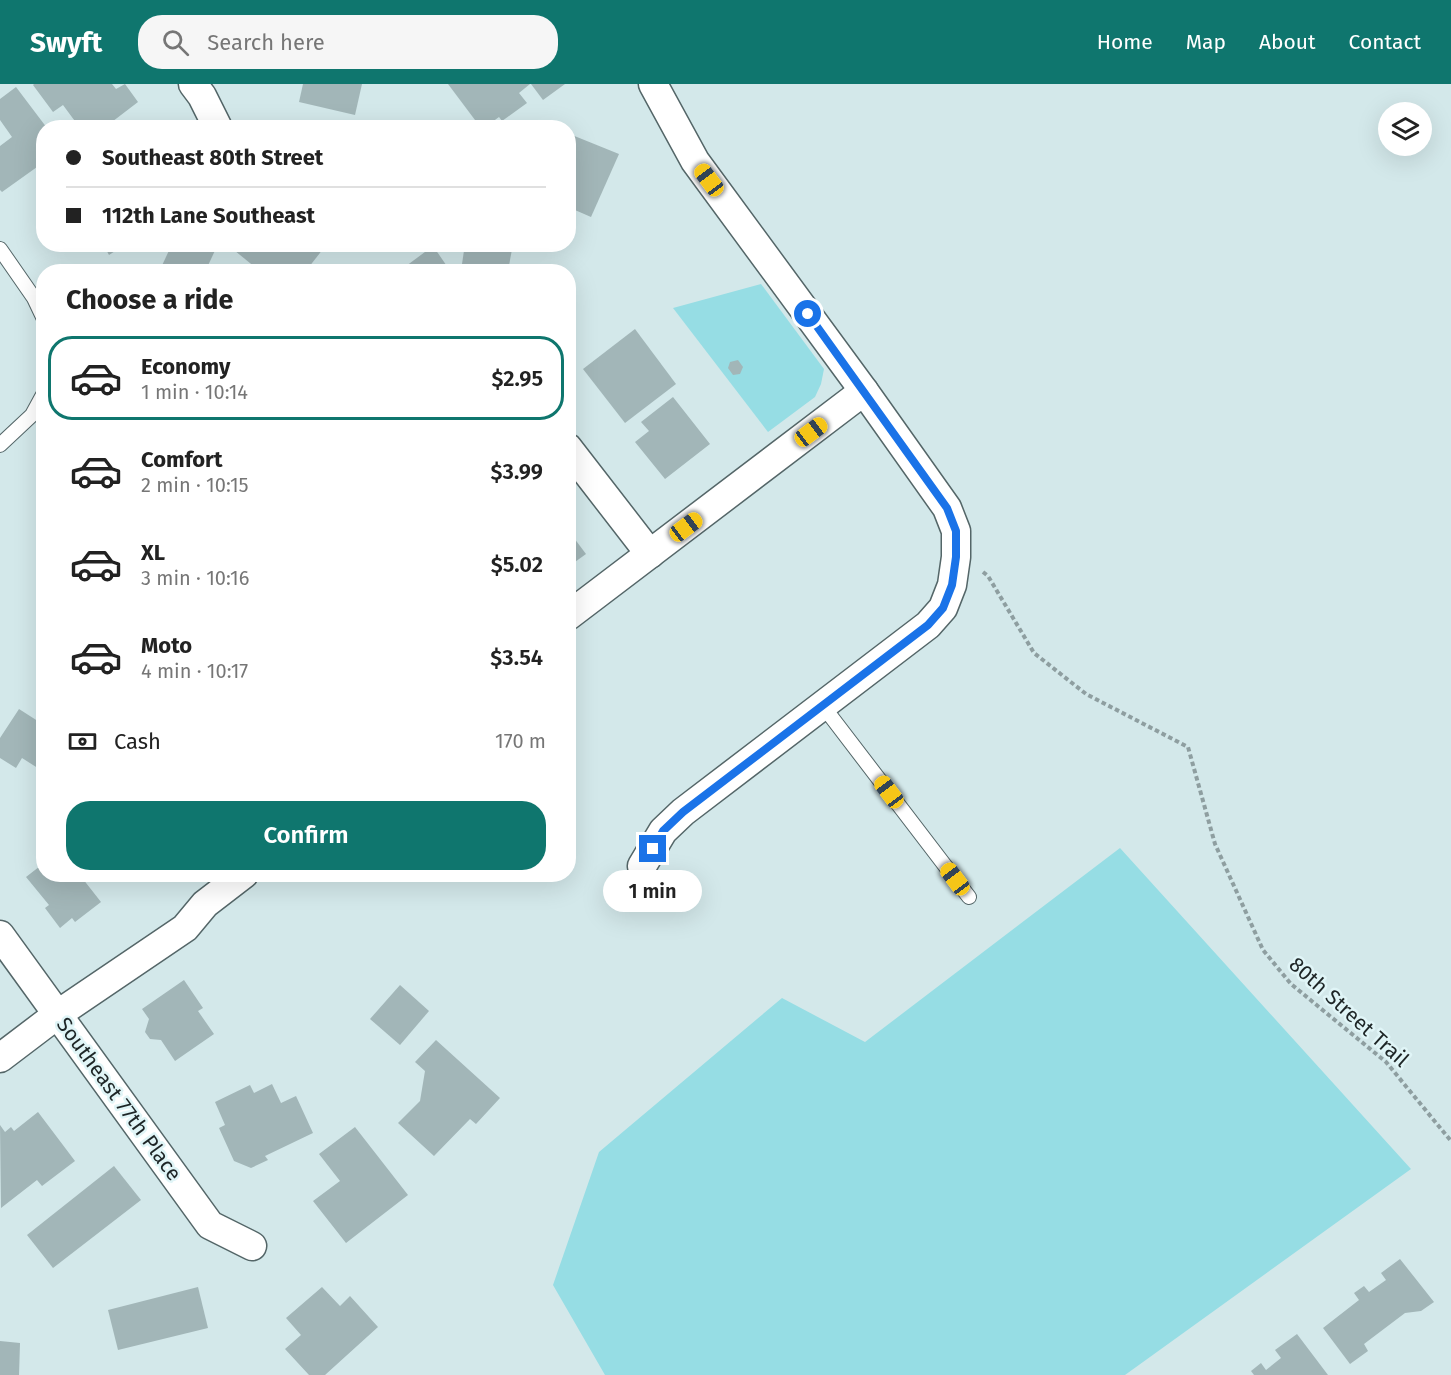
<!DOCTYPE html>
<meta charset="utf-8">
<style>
:root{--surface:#fff;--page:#f6f6f6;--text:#222;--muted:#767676;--line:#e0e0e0;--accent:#0f766e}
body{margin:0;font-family:"Fira Sans",sans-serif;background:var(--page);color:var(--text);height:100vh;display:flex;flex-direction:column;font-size:22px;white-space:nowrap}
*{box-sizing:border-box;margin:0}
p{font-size:20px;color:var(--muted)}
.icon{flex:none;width:33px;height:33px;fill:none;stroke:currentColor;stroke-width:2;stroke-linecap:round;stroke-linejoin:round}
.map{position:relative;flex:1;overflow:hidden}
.details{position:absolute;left:36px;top:180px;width:540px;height:618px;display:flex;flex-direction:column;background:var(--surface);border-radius:24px;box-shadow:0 6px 24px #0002}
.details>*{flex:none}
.guide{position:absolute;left:36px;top:36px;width:540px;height:132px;border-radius:24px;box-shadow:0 6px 24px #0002;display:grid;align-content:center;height:132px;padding:0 30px;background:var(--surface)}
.buttons{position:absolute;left:1378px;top:18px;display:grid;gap:12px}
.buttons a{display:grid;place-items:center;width:54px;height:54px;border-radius:50%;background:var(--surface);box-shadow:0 6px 24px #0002;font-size:30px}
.end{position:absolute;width:27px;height:27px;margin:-14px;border:8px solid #1a73e8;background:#fff;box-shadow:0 0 0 3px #fff}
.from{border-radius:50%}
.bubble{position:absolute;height:42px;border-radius:21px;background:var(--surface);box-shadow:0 6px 24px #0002;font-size:20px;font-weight:600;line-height:42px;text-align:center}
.car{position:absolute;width:18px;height:36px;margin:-18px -9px;border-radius:8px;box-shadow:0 0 4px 2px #0007;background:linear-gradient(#f5c518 24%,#345 0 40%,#f5c518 0 76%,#345 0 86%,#f5c518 0)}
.guide b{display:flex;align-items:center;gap:21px;height:57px;font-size:22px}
.guide b+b{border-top:2px solid var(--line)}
.guide i{width:15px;height:15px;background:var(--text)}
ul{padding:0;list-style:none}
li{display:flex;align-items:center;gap:18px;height:84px;margin:0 12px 9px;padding:0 18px;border:3px solid transparent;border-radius:24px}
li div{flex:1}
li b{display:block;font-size:22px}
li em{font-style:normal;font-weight:600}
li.on{border-color:var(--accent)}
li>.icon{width:54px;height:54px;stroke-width:1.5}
h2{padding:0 30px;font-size:27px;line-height:72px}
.pay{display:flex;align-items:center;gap:15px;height:66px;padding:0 30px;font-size:22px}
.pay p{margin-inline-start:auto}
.cta{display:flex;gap:12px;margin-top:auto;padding:12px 30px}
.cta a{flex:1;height:69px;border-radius:24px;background:var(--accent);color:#fff;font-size:24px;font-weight:600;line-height:69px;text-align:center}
header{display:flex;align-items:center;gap:36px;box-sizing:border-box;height:84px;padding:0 30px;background:var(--accent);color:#fff}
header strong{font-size:28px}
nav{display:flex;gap:33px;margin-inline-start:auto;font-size:21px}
.search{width:420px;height:54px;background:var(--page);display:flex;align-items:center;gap:15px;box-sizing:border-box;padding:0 21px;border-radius:24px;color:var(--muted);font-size:22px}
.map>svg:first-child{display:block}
.green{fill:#96dde4}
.building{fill:#a2b6b8}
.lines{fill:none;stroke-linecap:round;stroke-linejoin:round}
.service-casing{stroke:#546668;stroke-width:16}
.minor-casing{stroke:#546668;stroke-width:31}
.path{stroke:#8e9ea0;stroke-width:4;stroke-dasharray:4.5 3;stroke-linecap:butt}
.service{stroke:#fff;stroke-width:14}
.minor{stroke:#fff;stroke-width:28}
.route{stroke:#1a73e8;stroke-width:8}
.labels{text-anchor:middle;stroke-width:5;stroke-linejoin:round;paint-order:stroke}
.street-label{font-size:21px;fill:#1d2526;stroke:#e0f5f7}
</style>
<header>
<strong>Swyft</strong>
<div class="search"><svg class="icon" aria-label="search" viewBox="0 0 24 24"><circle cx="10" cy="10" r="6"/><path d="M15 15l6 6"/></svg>Search here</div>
<nav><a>Home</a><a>Map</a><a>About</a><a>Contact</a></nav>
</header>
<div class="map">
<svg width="1451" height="1291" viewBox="0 0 1451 1291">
<rect width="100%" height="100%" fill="#d3e8ea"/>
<g class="green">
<polygon points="761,200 824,285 821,300 815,313 768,348 673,224"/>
<polygon points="1120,764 1411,1085 1125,1291 605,1291 553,1201 599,1068 782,914 865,958"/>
</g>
<g class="building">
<polygon points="34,0 112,0 116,5 125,0 138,18 104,44 80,44 63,21 53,28 33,1"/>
<polygon points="303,0 362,0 355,31 299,18"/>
<polygon points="448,0 530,0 519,9 527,19 502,37 499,33 484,44 481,44"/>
<polygon points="531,0 565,0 543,16"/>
<polygon points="16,3 47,44 44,44 44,78 2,108 0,106 0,62 12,53 0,36 0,15"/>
<polygon points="572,51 619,70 591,133 568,123 568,60"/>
<polygon points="103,160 126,160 109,171"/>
<polygon points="172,160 218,160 205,188 159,188"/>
<polygon points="230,160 327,160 305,188 261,188 229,162"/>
<polygon points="465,160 513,160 508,187 462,180"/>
<polygon points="433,162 451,188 398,188"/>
<polygon points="635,245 676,300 625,339 583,285"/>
<polygon points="738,276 743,283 740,290 733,291 728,284 730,278"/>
<polygon points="673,313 710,360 665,395 635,358 649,347 641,338"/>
<polygon points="568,446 586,470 568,483"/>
<polygon points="19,625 44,641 44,688 22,674 16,684 0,674 0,654"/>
<polygon points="44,779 44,790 79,790 101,818 75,838 72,834 60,844 45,824 49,821 26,793"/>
<polygon points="184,896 203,924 198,927 214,950 175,977 161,956 150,955 145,948 149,935 142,925"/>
<polygon points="400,901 429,927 400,961 370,935"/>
<polygon points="436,956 500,1014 476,1040 470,1035 434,1072 398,1039 420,1017 425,987 415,978"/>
<polygon points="272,1000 281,1019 296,1012 313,1049 265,1072 268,1076 251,1084 234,1077 219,1044 225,1041 215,1018 250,1001 254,1009"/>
<polygon points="38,1028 75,1077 42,1102 37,1096 1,1124 0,1041 5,1048 11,1043 14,1047"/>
<polygon points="355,1043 408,1111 346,1159 313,1117 340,1097 319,1070"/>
<polygon points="114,1082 141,1116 53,1184 27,1151"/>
<polygon points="1400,1175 1434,1218 1421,1227 1405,1229 1364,1260 1368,1267 1350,1280 1323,1244 1359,1216 1354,1209 1364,1202 1369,1208 1386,1196 1381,1189"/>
<polygon points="198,1203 208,1244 118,1266 108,1226"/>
<polygon points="322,1203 340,1222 350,1212 378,1243 325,1291 309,1291 285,1265 301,1251 286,1234"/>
<polygon points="1297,1250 1328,1291 1254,1291 1251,1287 1261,1279 1266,1286 1281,1274 1275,1266"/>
<polygon points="0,1257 20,1259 19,1291 0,1291"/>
</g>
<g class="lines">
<g class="service-casing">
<g id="service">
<polyline points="0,165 34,214 44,235"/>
<polyline points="0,361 32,331 44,309"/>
<polyline points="823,622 969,813"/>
</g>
</g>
<g class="minor-casing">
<g id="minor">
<polyline points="193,0 202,12 218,44"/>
<polyline points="568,364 650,470"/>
<polyline points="568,532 864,307"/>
<polyline points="642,782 663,747 683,728 928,541 943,524 952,501 956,473 956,447 947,424 864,307 695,77 653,0"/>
<polyline points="0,851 210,1141 252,1162"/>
<polyline points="0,974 58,930 185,844 205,820 244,790"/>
</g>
</g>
<polyline class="path" points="983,488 988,492 1034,569 1086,610 1188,663 1215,760 1263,866 1291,900 1386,978 1451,1057"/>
<use href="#service" class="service"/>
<use href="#minor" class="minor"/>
</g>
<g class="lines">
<polyline class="route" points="653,765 663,747 683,728 928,541 943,524 952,501 956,473 956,447 947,424 808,230"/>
</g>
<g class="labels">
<g class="street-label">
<text transform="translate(1349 928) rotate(42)" y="7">80th Street Trail</text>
<text transform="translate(119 1015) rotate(54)" y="7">Southeast 77th Place</text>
</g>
</g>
</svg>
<div class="buttons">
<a><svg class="icon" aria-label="layers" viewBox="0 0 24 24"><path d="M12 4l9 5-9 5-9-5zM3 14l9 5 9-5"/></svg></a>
</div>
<i class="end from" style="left:808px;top:230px"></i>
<i class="end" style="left:653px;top:765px"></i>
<div class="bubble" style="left:603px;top:786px;width:99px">1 min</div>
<i class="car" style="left:709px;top:96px;rotate:323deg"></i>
<i class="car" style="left:811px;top:348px;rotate:53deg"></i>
<i class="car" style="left:686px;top:443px;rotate:53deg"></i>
<i class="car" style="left:889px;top:708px;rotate:323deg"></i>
<i class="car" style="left:955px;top:795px;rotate:323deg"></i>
<div class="guide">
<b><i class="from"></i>Southeast 80th Street</b>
<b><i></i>112th Lane Southeast</b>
</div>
<section class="details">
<h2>Choose a ride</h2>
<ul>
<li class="on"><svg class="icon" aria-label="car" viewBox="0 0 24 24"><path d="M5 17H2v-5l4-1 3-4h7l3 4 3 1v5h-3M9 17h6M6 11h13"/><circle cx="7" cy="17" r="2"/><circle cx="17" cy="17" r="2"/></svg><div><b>Economy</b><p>1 min · 10:14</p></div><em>$2.95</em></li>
<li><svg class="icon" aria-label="car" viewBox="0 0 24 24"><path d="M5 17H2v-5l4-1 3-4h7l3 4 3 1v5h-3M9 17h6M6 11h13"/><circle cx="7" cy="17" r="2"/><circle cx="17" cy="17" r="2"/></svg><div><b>Comfort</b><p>2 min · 10:15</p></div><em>$3.99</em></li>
<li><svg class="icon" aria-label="car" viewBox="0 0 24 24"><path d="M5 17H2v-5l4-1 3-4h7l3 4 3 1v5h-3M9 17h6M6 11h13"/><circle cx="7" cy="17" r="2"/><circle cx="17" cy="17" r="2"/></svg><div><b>XL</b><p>3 min · 10:16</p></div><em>$5.02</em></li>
<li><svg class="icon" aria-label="car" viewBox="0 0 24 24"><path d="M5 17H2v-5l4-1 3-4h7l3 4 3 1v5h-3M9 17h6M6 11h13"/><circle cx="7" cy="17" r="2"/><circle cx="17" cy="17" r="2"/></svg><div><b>Moto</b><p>4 min · 10:17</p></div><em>$3.54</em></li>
</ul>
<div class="pay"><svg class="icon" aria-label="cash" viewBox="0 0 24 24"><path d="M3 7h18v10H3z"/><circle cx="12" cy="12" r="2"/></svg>Cash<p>170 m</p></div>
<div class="cta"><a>Confirm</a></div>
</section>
</div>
